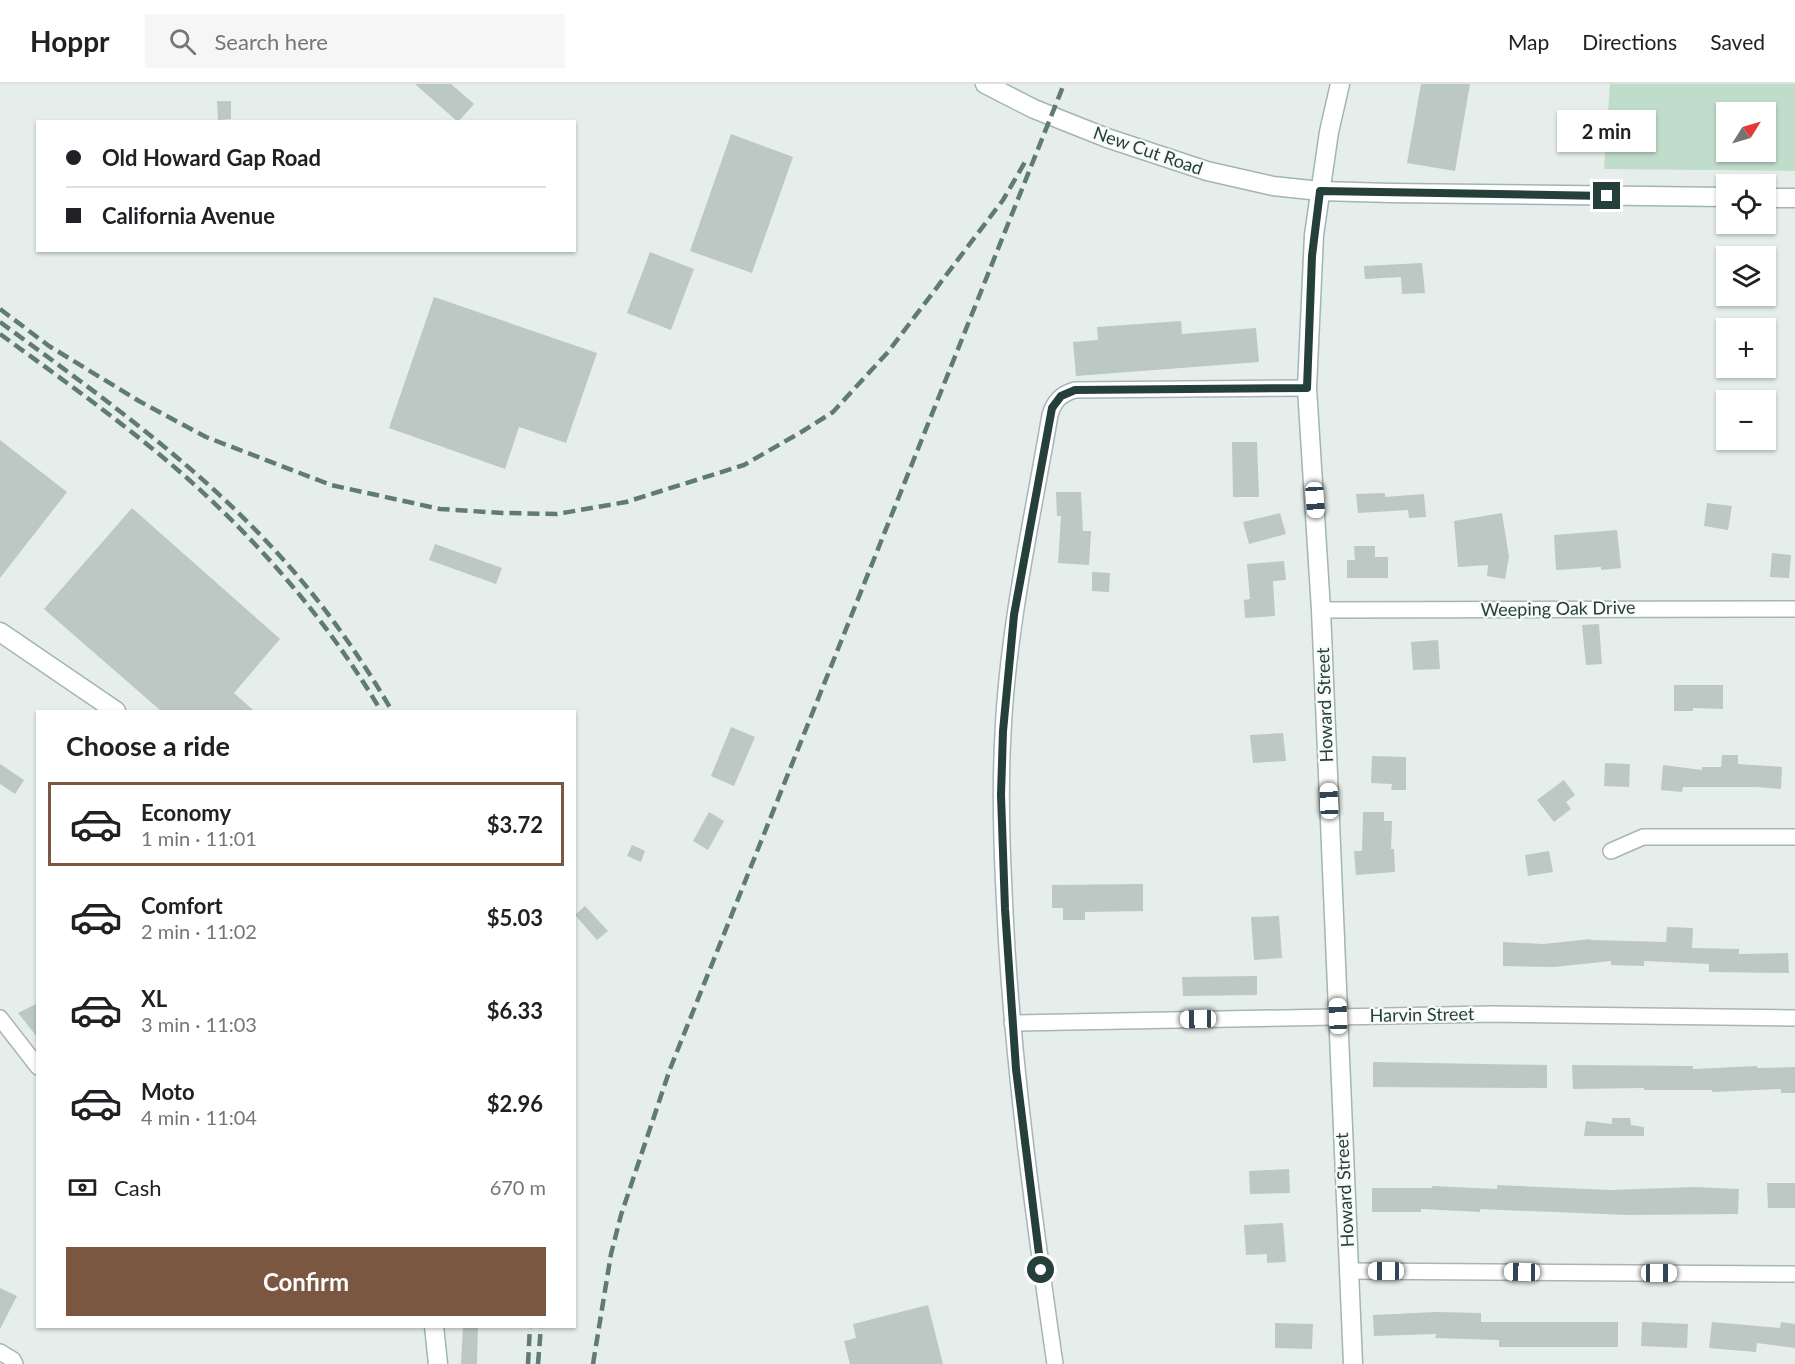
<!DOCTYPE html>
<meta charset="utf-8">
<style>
:root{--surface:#fff;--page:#f6f6f6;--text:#202124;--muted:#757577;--line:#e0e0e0;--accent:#7b5742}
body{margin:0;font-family:Lato,sans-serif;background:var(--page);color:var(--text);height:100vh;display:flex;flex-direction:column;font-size:22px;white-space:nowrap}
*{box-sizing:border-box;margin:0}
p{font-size:20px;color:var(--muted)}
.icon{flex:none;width:33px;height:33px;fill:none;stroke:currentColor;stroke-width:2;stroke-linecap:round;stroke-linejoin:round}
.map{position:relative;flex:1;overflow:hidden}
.panel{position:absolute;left:36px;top:626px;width:540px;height:618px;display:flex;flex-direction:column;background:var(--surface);border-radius:0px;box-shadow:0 2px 4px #0004}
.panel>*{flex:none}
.banner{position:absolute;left:36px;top:36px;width:540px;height:132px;border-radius:0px;box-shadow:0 2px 4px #0004;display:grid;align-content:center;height:132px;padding:0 30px;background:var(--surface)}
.needle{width:39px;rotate:53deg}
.fabs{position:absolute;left:1716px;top:18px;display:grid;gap:12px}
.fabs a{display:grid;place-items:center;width:60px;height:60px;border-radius:0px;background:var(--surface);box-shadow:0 2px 4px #0004;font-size:30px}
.end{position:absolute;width:27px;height:27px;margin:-14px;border:8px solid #253f3b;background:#fff;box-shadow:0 0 0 3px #fff}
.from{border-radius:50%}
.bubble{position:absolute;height:42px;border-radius:0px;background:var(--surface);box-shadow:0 2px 4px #0004;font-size:20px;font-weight:700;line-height:42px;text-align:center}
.car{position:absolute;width:18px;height:36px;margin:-18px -9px;border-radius:8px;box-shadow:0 0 4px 2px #0007;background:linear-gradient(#fff 24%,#345 0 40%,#fff 0 76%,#345 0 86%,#fff 0)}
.banner b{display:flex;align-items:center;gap:21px;height:57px;font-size:22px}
.banner b+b{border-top:2px solid var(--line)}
.banner i{width:15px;height:15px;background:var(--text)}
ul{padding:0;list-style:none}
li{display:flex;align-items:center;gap:18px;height:84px;margin:0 12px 9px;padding:0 18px;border:3px solid transparent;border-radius:0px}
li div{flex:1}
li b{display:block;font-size:22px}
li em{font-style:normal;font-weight:700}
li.current{border-color:var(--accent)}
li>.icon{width:54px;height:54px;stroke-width:1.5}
h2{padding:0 30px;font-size:27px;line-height:72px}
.pay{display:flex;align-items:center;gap:15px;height:66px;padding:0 30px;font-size:22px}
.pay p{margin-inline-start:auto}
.button{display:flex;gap:12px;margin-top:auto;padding:12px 30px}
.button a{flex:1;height:69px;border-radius:0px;background:var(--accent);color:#fff;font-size:24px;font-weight:700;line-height:69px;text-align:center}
header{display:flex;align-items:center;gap:36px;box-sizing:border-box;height:84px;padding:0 30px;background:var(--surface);border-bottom:2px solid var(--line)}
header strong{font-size:28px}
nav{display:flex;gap:33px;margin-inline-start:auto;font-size:21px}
.search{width:420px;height:54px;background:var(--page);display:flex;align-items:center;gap:15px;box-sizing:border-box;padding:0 21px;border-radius:0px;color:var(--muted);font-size:22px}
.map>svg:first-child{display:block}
.green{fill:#c0ddcc;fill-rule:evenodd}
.building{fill:#bbc8c4}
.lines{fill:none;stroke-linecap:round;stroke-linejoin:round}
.street-casing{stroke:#a8b6b3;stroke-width:18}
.secondary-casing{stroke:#a1b6b1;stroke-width:21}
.street{stroke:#fff;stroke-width:15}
.secondary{stroke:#fff;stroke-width:18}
.rail{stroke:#607a76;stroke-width:4.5;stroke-dasharray:12 6;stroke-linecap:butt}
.route{stroke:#253f3b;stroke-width:8}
.labels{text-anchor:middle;stroke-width:4.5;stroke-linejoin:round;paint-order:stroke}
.street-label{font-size:18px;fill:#253f3b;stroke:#f6faf9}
</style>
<header>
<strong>Hoppr</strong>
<div class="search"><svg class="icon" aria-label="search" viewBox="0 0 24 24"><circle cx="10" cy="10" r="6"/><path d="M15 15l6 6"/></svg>Search here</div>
<nav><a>Map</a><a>Directions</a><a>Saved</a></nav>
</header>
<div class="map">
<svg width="1795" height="1280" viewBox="0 0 1795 1280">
<rect width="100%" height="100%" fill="#e5eeeb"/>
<path class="green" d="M 1610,0 L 1795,0 L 1795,87 L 1604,85 ZM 1726,28 L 1766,28 L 1766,68 L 1726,68 Z"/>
<g class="building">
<polygon points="415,0 451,0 474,20 458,38"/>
<polygon points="1421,0 1470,0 1455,87 1407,79"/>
<polygon points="217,17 231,17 231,35 218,36"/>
<polygon points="731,50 793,73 752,189 690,167"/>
<polygon points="650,168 694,185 671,246 627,229"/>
<polygon points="1422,179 1425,209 1402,210 1401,193 1365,195 1364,182"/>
<polygon points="434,213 597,269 566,359 519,343 505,385 389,344"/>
<polygon points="1181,237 1182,250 1256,244 1259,278 1076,292 1073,258 1098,256 1097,243"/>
<polygon points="0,356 67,408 0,494"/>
<polygon points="1232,358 1257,358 1259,413 1233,413"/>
<polygon points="1056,408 1081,408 1083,447 1091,447 1089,481 1058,479 1061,432 1057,432"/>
<polygon points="1385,409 1385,413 1424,410 1426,433 1409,434 1408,426 1358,429 1356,410"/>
<polygon points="1707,419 1732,422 1728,446 1704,442"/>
<polygon points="132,424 280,555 234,609 254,627 161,627 44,525"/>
<polygon points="1280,429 1286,450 1249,460 1243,438"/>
<polygon points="1502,429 1509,473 1505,495 1487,492 1488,481 1458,483 1454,437"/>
<polygon points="1617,446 1621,484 1601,486 1601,483 1556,486 1554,451"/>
<polygon points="435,460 502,484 496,500 429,476"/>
<polygon points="1354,462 1375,462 1375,473 1388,473 1388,494 1347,494 1347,476 1355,476"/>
<polygon points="1772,469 1791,471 1789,494 1770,493"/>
<polygon points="1284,477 1286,496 1273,497 1275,532 1245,534 1244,516 1250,515 1247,480"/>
<polygon points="1092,488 1110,489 1109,508 1092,507"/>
<polygon points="1599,540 1602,580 1586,581 1582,541"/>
<polygon points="1438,556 1440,585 1413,586 1411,558"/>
<polygon points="1674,601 1723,601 1723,625 1693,624 1693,627 1674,627"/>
<polygon points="731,643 755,653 734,702 711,692"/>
<polygon points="1283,649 1286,677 1253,679 1250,651"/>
<polygon points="1722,671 1738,671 1738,680 1782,683 1781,705 1757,703 1683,703 1682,708 1661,706 1663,681 1702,686 1702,683 1721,683"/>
<polygon points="1372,672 1406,673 1406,706 1391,706 1392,700 1371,699"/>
<polygon points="1605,679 1630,680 1629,703 1604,702"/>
<polygon points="0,680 24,696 15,710 0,700"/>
<polygon points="1564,696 1575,711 1566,718 1571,725 1554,738 1537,716"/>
<polygon points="709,728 724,737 708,766 693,757"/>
<polygon points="1363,728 1384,728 1384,737 1392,737 1391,765 1394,765 1395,788 1356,791 1354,767 1362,767"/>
<polygon points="632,761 645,767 641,778 627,772"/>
<polygon points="1549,767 1553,788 1528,792 1525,771"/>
<polygon points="1143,800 1143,827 1085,828 1085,836 1063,836 1063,824 1052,824 1052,801"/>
<polygon points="585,822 608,847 597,856 575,831"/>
<polygon points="1279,832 1282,874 1254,876 1251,833"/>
<polygon points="1667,843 1693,844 1692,864 1739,865 1739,870 1788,869 1789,889 1709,888 1709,880 1644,877 1644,882 1611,881 1611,877 1554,883 1503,882 1503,858 1543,860 1591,855 1591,856 1666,858"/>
<polygon points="1257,892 1257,911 1183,912 1182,893"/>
<polygon points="38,919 38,954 18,929"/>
<polygon points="1373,978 1547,981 1547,1004 1373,1003"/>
<polygon points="1572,981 1693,982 1693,985 1757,982 1757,984 1795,983 1795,1009 1781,1009 1781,1005 1712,1008 1712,1006 1644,1006 1644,1004 1573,1005"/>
<polygon points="1612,1034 1630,1034 1631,1041 1644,1043 1644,1052 1584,1052 1586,1037 1612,1040"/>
<polygon points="1289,1085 1290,1109 1250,1110 1249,1087"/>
<polygon points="1767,1099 1795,1099 1795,1124 1768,1124"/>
<polygon points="1497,1101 1611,1106 1695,1103 1739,1105 1738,1130 1626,1131 1480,1125 1480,1128 1421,1125 1421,1128 1372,1128 1372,1104 1432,1104 1432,1102 1497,1105"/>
<polygon points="1283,1139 1286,1178 1267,1179 1267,1170 1246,1171 1244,1141"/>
<polygon points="0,1204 17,1212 0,1245"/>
<polygon points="928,1221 943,1280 850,1280 844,1257 856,1254 853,1240"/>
<polygon points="1436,1228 1481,1229 1481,1238 1618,1238 1618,1263 1499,1263 1499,1256 1435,1254 1436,1250 1374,1252 1373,1231"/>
<polygon points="1642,1238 1688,1240 1687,1264 1641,1262"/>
<polygon points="1712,1238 1780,1244 1781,1238 1795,1240 1795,1264 1757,1259 1756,1268 1709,1264"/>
<polygon points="1275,1239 1313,1240 1312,1265 1275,1264"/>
<polygon points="463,1242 478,1242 477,1280 461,1280"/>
</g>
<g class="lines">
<g class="street-casing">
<g id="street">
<polyline points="1321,526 1795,525"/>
<polyline points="1611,767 1643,753 1795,753"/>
<polyline points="0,934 38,983"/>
<polyline points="1012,939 1492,930 1795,934"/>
<polyline points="1349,1187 1795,1190"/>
<polyline points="0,1268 13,1276 15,1280"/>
<path d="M 1055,1280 C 1035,1142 1016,1004 1007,865 C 1003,793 999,721 1003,649 C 1008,542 1032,437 1050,331 C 1054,317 1061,310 1075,306 L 1307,304"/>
</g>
</g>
<g class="secondary-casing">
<g id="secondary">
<polyline points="985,0 1034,25 1107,54 1207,87 1273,102 1320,107 1391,109 1726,113"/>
<polyline points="1340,0 1329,48 1314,151 1307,304 1321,526 1353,1280"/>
<polyline points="1766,114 1795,114"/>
<polyline points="0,548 116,627"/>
<polyline points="434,1242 438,1280"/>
</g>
</g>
<use href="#street" class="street"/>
<use href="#secondary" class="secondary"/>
<g class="rail">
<polyline points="0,225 49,262 139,317 176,337 206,353 331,401 440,425 503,429 557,430 626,418 744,381 803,347 833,328 888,268 1003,116 1025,78"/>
<path d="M 0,238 C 98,310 198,381 280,472 C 323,519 360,572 392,627"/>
<path d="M 0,250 C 63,296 128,342 187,394 C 262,461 330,540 381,627"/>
<polyline points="528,1280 530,1242"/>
<polyline points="538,1280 541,1242"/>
<polyline points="593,1280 611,1170 621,1131 670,985 1064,0"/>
</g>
</g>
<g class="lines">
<polyline class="route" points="1041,1186 1016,985 1005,825 1001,711 1003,647 1014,531 1052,324 1061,312 1075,306 1307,304 1312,172 1320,107 1607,112"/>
</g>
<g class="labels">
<g class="street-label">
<text transform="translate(1148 67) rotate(19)" y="6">New Cut Road</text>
<text transform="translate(1558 525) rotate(-1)" y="6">Weeping Oak Drive</text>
<text transform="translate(1325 621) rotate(-92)" y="6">Howard Street</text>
<text transform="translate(1422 931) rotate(-1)" y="6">Harvin Street</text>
<text transform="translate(1345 1106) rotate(-93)" y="6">Howard Street</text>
</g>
</g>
</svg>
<div class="fabs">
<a><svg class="needle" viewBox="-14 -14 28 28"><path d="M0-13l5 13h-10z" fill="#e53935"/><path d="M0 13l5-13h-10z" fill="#757577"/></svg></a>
<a><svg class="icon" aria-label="locate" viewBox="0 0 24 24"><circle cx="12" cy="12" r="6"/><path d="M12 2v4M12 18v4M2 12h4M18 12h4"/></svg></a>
<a><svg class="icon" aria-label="layers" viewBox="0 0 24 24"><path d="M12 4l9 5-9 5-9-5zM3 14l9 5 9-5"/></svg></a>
<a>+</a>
<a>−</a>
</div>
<i class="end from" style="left:1041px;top:1186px"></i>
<i class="end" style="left:1607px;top:112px"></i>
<div class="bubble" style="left:1557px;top:26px;width:99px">2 min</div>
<i class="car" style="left:1315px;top:416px;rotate:176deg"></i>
<i class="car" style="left:1329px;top:717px;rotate:358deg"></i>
<i class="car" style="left:1338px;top:932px;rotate:358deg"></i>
<i class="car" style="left:1198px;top:935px;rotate:269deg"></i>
<i class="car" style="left:1386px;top:1187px;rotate:270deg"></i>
<i class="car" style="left:1522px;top:1188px;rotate:271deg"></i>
<i class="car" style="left:1659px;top:1189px;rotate:90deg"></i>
<div class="banner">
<b><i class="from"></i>Old Howard Gap Road</b>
<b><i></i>California Avenue</b>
</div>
<section class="panel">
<h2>Choose a ride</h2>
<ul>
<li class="current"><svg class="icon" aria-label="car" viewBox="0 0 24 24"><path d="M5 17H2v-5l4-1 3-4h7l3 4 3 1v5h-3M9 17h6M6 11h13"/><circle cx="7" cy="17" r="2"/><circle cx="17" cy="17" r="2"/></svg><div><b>Economy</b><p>1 min · 11:01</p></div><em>$3.72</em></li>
<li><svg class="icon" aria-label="car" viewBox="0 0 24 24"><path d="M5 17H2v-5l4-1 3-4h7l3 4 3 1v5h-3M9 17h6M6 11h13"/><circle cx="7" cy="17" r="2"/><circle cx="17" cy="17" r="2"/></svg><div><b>Comfort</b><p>2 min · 11:02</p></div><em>$5.03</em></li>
<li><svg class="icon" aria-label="car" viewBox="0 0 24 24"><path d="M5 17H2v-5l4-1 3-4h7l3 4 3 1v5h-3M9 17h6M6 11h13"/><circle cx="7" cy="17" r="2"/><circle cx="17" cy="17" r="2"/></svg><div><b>XL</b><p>3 min · 11:03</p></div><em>$6.33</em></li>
<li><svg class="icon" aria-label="car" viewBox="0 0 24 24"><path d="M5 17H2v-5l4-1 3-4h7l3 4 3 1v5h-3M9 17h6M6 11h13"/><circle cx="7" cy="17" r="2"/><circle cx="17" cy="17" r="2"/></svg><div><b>Moto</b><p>4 min · 11:04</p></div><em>$2.96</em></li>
</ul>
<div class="pay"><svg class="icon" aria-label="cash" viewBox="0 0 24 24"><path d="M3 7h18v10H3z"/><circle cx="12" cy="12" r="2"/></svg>Cash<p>670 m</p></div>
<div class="button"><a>Confirm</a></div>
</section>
</div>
